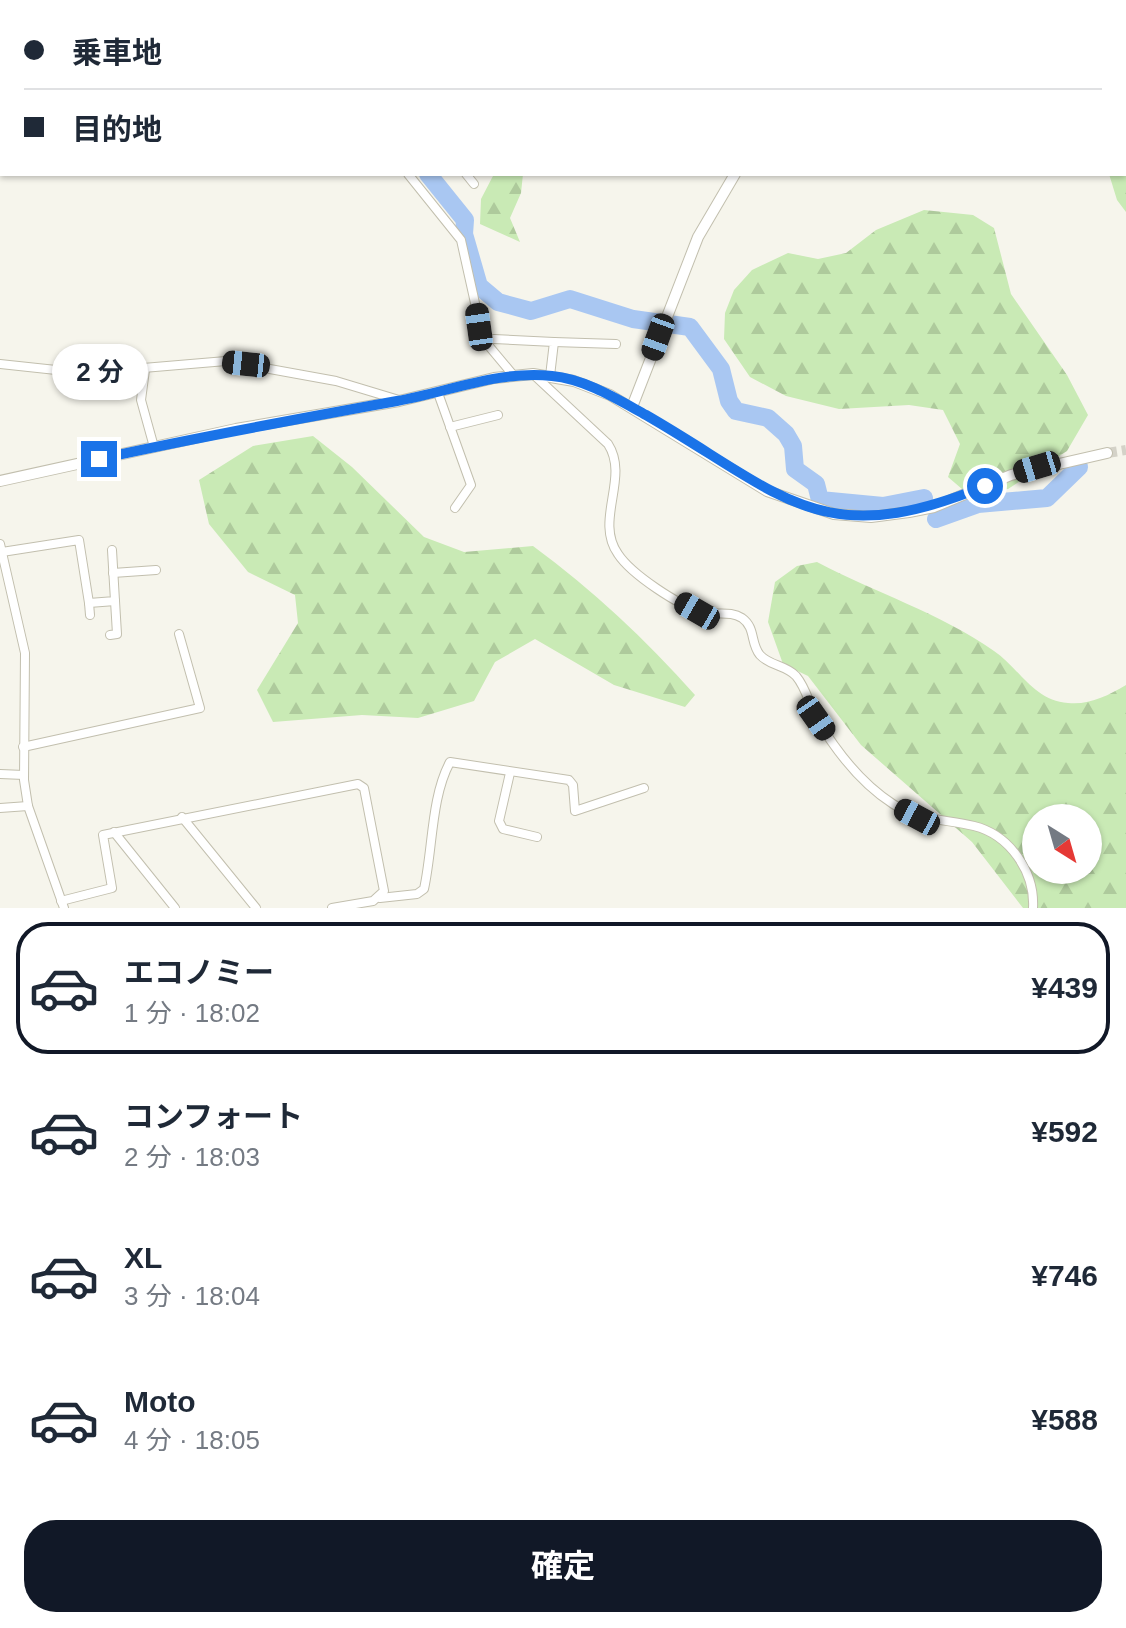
<!DOCTYPE html>
<html lang="ja">
<meta charset="utf-8">
<style>
:root{--surface:#fff;--page:#f2f2f3;--text:#1f2937;--muted:#747a83;--line:#e0e1e3;--accent:#111827}
body{margin:0;font-family:Arial,"Noto Sans JP",sans-serif;background:var(--page);color:var(--text);height:100vh;display:flex;flex-direction:column;font-size:30px;white-space:nowrap}
*{box-sizing:border-box;margin:0}
p{font-size:26px;color:var(--muted)}
.icon{flex:none;width:44px;height:44px;fill:none;stroke:currentColor;stroke-width:2;stroke-linecap:round;stroke-linejoin:round}
.map{position:relative;height:908px;overflow:hidden}
.side{display:flex;flex-direction:column;background:var(--surface);flex:1}
.side>*{flex:none}
.hud{position:absolute;left:0px;top:0px;width:1126px;height:176px;box-shadow:0 2px 6px #0004;display:grid;align-content:center;height:176px;padding:0 24px;background:var(--surface)}
.needle{width:52px;rotate:143deg}
.tools{position:absolute;left:1022px;top:804px;display:grid;gap:16px}
.tools a{display:grid;place-items:center;width:80px;height:80px;border-radius:50%;background:var(--surface);box-shadow:0 2px 6px #0004;font-size:40px}
.end{position:absolute;width:36px;height:36px;margin:-18px;border:10px solid #1a73e8;background:#fff;box-shadow:0 0 0 4px #fff}
.from{border-radius:50%}
.bubble{position:absolute;height:56px;border-radius:28px;background:var(--surface);box-shadow:0 2px 6px #0004;font-size:26px;font-weight:700;line-height:56px;text-align:center}
.car{position:absolute;width:24px;height:48px;margin:-24px -12px;border-radius:10px;box-shadow:0 0 6px 2px #0007;background:linear-gradient(#222 24%,#8ab4d8 0 40%,#222 0 76%,#8ab4d8 0 86%,#222 0)}
.hud b{display:flex;align-items:center;gap:28px;height:76px;font-size:30px}
.hud b+b{border-top:2px solid var(--line)}
.hud i{width:20px;height:20px;background:var(--text)}
ul{padding:14px 0 0;list-style:none}
li{display:flex;align-items:center;gap:24px;height:132px;margin:0 16px 12px;padding:0 8px;border:4px solid transparent;border-radius:32px}
li div{flex:1}
li b{display:block;font-size:30px}
li em{font-style:normal;font-weight:700}
li.on{border-color:var(--accent)}
li>.icon{width:72px;height:72px;stroke-width:1.5}
.button{display:flex;gap:16px;margin-top:auto;padding:16px 24px}
.button a{flex:1;height:92px;border-radius:32px;background:var(--accent);color:#fff;font-size:32px;font-weight:700;line-height:92px;text-align:center}
.map>svg:first-child{display:block}
.education{fill:#efecd6}
.forest{fill:url(#forest-firs);fill-rule:evenodd}
.lines{fill:none;stroke-linecap:round;stroke-linejoin:round}
.river{stroke:#a9c7f2;stroke-width:18}
.tertiary-tunnel{stroke:#d4d2c8;stroke-width:10;stroke-dasharray:10 5;stroke-linecap:butt}
.minor-casing{stroke:#c2bfae;stroke-width:10}
.tertiary-casing{stroke:#c2bfae;stroke-width:12}
.minor{stroke:#fff;stroke-width:8}
.tertiary{stroke:#fff;stroke-width:10}
.route{stroke:#1a73e8;stroke-width:10}
</style>
<div class="map">
<svg width="1126" height="908" viewBox="0 0 1126 908">
<defs>
<pattern id="forest-firs" width="22" height="20" patternUnits="userSpaceOnUse" patternTransform="scale(2)"><rect width="22" height="20" fill="#c9eab5"/><path d="M5 1l3.5 6h-7zM16 11l3.5 6h-7z" fill="#aeca9c"/></pattern>
</defs>
<rect width="100%" height="100%" fill="#f6f5ec"/>
<rect class="education" x="568" y="0" width="258" height="2"/>
<g class="forest">
<polygon points="438,0 564,0 565,2 438,2"/>
<polygon points="1063,0 1126,0 1126,212 1117,200 1109,174 1124,174 1124,2"/>
<polygon points="494,174 523,174 521,193 510,218 520,242 480,224 481,199"/>
<polygon points="924,210 973,215 994,228 1011,294 1067,375 1088,415 1067,451 1008,489 969,495 948,477 960,444 943,410 909,405 839,409 786,396 750,377 724,339 725,313 734,290 752,270 788,253 818,259 846,253 876,230"/>
<path d="M 313,436 L 352,467 L 424,537 L 464,552 L 533,546 C 593,590 645,639 695,695 L 685,707 L 614,685 L 535,639 L 495,662 L 474,701 L 418,718 L 362,715 L 273,722 L 257,690 L 298,623 L 295,595 L 248,572 L 209,524 L 199,480 L 253,446 Z"/>
<path d="M 817,562 C 876,593 940,613 994,651 C 1019,668 1034,701 1068,703 C 1090,705 1107,696 1126,685 L 1126,908 L 1023,908 L 972,842 L 861,745 L 808,676 L 783,664 L 768,622 L 775,582 L 797,566 ZM 1036,818 L 1088,818 L 1088,870 L 1036,870 Z"/>
</g>
<g class="lines">
<g class="river">
<polyline points="283,0 284,2"/>
<polyline points="0,124 2,121"/>
<polyline points="428,174 465,220 464,234 479,286 498,302 531,311 570,299 633,319 690,327 721,369 729,401 736,411 768,418 786,434 793,446 795,469 816,484 820,500 883,506 924,498"/>
<polyline points="936,519 978,504 1047,498 1079,467"/>
</g>
<polyline class="tertiary-tunnel" points="1107,453 1126,450"/>
<g class="minor-casing">
<g id="minor">
<polyline points="98,0 101,2"/>
<polyline points="290,0 291,2"/>
<polyline points="360,0 361,2"/>
<polyline points="398,0 398,2"/>
<polyline points="432,0 432,2"/>
<polyline points="0,132 2,130"/>
<polyline points="408,174 461,240 483,339 514,376"/>
<polyline points="466,174 474,184"/>
<polyline points="494,339 554,342 550,376"/>
<polyline points="554,342 616,344"/>
<polyline points="0,364 84,373 226,361 336,381 399,400"/>
<polyline points="145,370 141,400 154,447"/>
<path d="M 533,374 L 608,444 C 630,478 594,520 618,554 C 631,574 679,606 702,612 C 716,616 730,610 742,618 C 756,628 750,643 760,655 C 770,666 786,665 796,676 C 807,689 809,705 817,719 C 836,751 862,784 893,804 C 919,821 946,819 974,826 C 1010,835 1035,872 1033,908"/>
<polyline points="438,393 471,485 455,508"/>
<polyline points="450,427 498,415"/>
<polyline points="0,544 25,653 24,780 28,806 64,908"/>
<polyline points="2,552 79,540 89,603 115,601 112,550"/>
<polyline points="113,573 156,570"/>
<polyline points="89,603 90,615"/>
<polyline points="110,635 117,634 115,601"/>
<polyline points="23,747 200,708 179,634"/>
<polyline points="510,773 499,821 503,829 537,837"/>
<polyline points="0,774 24,775"/>
<polyline points="0,808 28,806"/>
<polyline points="182,817 256,908"/>
<polyline points="114,832 175,908"/>
<path d="M 380,898 L 417,894 L 424,889 C 433,848 431,797 450,762 L 569,780 L 573,785 L 575,811 L 644,788"/>
<polyline points="61,901 112,888 103,835 358,784 364,788 384,891 373,901 332,908"/>
</g>
</g>
<g class="tertiary-casing">
<g id="tertiary">
<polyline points="632,407 698,237 735,174"/>
<polyline points="0,481 236,429 399,401 494,378 533,374 574,381 610,395 767,491 834,514 871,517 909,512 934,507 1011,475 1107,453"/>
</g>
</g>
<use href="#minor" class="minor"/>
<use href="#tertiary" class="tertiary"/>
</g>
<g class="lines">
<path class="route" d="M 99,459 C 198,437 297,419 397,401 C 448,392 499,370 552,376 C 585,379 617,399 646,415 C 783,494 820,554 985,486"/>
</g>
</svg>
<div class="tools">
<a><svg class="needle" viewBox="-14 -14 28 28"><path d="M0-13l5 13h-10z" fill="#e53935"/><path d="M0 13l5-13h-10z" fill="#747a83"/></svg></a>
</div>
<i class="end from" style="left:985px;top:486px"></i>
<i class="end" style="left:99px;top:459px"></i>
<div class="bubble" style="left:52px;top:344px;width:96px">2 分</div>
<i class="car" style="left:479px;top:327px;rotate:352deg"></i>
<i class="car" style="left:658px;top:337px;rotate:200deg"></i>
<i class="car" style="left:246px;top:364px;rotate:276deg"></i>
<i class="car" style="left:1037px;top:467px;rotate:253deg"></i>
<i class="car" style="left:697px;top:611px;rotate:300deg"></i>
<i class="car" style="left:816px;top:718px;rotate:145deg"></i>
<i class="car" style="left:917px;top:817px;rotate:298deg"></i>
<div class="hud">
<b><i class="from"></i>乗車地</b>
<b><i></i>目的地</b>
</div>
</div>
<section class="side">
<ul>
<li class="on"><svg class="icon" aria-label="car" viewBox="0 0 24 24"><path d="M5 17H2v-5l4-1 3-4h7l3 4 3 1v5h-3M9 17h6M6 11h13"/><circle cx="7" cy="17" r="2"/><circle cx="17" cy="17" r="2"/></svg><div><b>エコノミー</b><p>1 分 · 18:02</p></div><em>¥439</em></li>
<li><svg class="icon" aria-label="car" viewBox="0 0 24 24"><path d="M5 17H2v-5l4-1 3-4h7l3 4 3 1v5h-3M9 17h6M6 11h13"/><circle cx="7" cy="17" r="2"/><circle cx="17" cy="17" r="2"/></svg><div><b>コンフォート</b><p>2 分 · 18:03</p></div><em>¥592</em></li>
<li><svg class="icon" aria-label="car" viewBox="0 0 24 24"><path d="M5 17H2v-5l4-1 3-4h7l3 4 3 1v5h-3M9 17h6M6 11h13"/><circle cx="7" cy="17" r="2"/><circle cx="17" cy="17" r="2"/></svg><div><b>XL</b><p>3 分 · 18:04</p></div><em>¥746</em></li>
<li><svg class="icon" aria-label="car" viewBox="0 0 24 24"><path d="M5 17H2v-5l4-1 3-4h7l3 4 3 1v5h-3M9 17h6M6 11h13"/><circle cx="7" cy="17" r="2"/><circle cx="17" cy="17" r="2"/></svg><div><b>Moto</b><p>4 分 · 18:05</p></div><em>¥588</em></li>
</ul>
<div class="button"><a>確定</a></div>
</section>
